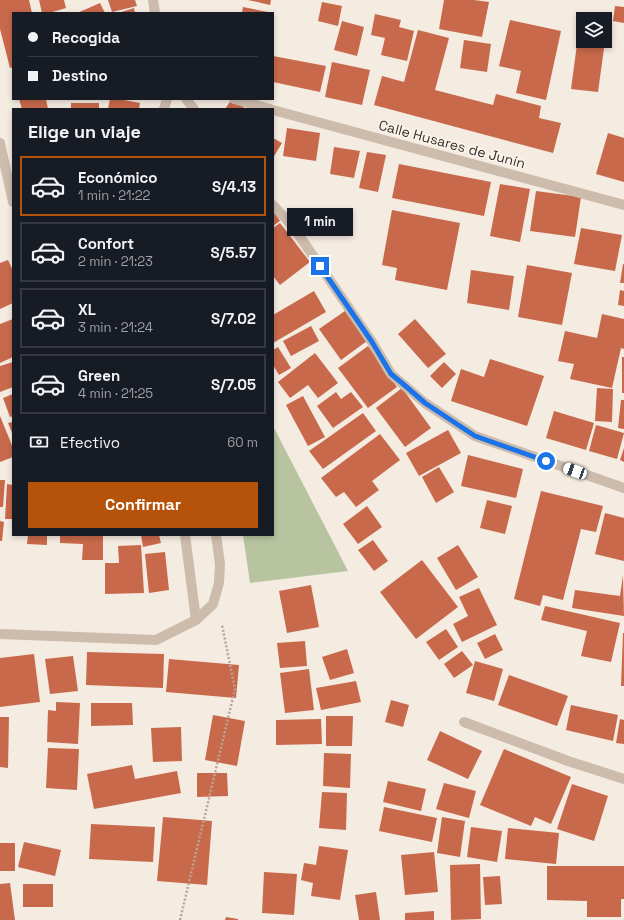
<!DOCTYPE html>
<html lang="es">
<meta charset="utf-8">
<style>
:root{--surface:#171b24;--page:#20242c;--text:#f1f3f6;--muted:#9ea1a6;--line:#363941;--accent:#b45309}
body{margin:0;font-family:"Space Grotesk",sans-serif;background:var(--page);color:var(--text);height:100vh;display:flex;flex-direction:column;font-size:15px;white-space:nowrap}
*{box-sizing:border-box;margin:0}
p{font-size:13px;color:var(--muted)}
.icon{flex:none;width:22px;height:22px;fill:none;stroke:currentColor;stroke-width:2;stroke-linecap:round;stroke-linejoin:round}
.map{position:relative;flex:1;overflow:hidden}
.drawer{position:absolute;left:12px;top:108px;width:262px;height:428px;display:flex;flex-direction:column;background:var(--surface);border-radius:0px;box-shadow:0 2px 6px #0003}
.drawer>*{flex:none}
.banner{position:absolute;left:12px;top:12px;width:262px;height:88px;border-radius:0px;box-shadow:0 2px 6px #0003;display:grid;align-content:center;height:88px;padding:0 16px;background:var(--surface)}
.fabs{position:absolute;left:576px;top:12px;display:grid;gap:8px}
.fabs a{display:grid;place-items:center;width:36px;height:36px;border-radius:0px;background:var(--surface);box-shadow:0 2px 6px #0003;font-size:20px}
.end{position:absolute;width:18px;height:18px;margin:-9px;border:5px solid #1a73e8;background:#fff;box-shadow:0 0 0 2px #fff}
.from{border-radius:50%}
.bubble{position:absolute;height:28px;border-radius:0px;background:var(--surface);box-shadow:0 2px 6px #0003;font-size:13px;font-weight:600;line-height:28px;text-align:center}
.car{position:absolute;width:12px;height:24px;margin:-12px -6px;border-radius:5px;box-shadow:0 0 3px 1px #0007;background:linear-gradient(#fff 24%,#345 0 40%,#fff 0 76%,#345 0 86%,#fff 0)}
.banner b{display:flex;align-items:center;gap:14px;height:38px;font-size:15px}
.banner b+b{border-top:1px solid var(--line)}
.banner i{width:10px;height:10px;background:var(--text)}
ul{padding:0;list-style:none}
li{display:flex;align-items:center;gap:12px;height:60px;margin:0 8px 6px;padding:0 8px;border:2px solid var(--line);border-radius:0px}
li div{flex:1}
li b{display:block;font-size:15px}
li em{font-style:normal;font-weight:600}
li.active{border-color:var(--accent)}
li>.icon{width:36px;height:36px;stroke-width:1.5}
h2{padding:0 16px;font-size:18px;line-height:48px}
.pay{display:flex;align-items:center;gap:10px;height:44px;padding:0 16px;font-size:15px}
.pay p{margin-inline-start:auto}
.primary-button{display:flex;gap:8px;margin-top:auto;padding:8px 16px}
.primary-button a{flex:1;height:46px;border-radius:0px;background:var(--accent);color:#fff;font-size:16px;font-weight:600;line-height:46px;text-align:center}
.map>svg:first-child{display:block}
.green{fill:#b8c4a0}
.building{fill:#c8694b}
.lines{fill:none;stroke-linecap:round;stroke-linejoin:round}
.path{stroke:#b9a596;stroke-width:2.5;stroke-dasharray:2 2;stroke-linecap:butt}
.minor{stroke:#cdbbac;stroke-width:10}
.route{stroke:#1a73e8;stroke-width:5}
.labels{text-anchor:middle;stroke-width:3.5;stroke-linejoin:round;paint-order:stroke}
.street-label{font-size:14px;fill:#3b302b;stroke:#fbf5ee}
</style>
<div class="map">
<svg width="624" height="920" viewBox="0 0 624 920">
<rect width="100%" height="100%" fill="#f4ebe1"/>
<polygon class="green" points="273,426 348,571 250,583 243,535 273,535"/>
<g class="building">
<polygon points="0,0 29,0 32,13 13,13 13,67 10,68 0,29"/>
<polygon points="39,0 64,0 66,8 49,13 42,13"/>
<polygon points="108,0 135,0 137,6 112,12"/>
<polygon points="248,0 271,0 270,5"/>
<polygon points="444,0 474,0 489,2 482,37 439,29"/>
<polygon points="322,2 342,6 338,26 318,21"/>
<polygon points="100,3 105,13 77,13"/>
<polygon points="615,6 624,7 624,23 613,21"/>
<polygon points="243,7 268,12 268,13 242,13"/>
<polygon points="134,8 135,13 118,13"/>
<polygon points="375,14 401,20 399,27 414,31 407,61 381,55 385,38 371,35"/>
<polygon points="510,20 561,31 546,100 516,93 521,71 499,66"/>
<polygon points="342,21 364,27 357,56 334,50"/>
<polygon points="579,29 583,30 583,41 605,41 598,92 571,89"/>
<polygon points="418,30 449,38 435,90 493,105 496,94 541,106 539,118 561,123 553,153 374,105 382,76 404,82"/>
<polygon points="464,40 491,44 487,72 460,68"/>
<polygon points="273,56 326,66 320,92 273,82"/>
<polygon points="332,62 370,70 362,105 325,97"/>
<polygon points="19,99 46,99 48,109 22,109"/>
<polygon points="110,99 118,99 140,103 139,109 108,109"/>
<polygon points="232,99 246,109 225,109"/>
<rect x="71" y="103" width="28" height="6"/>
<polygon points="287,128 320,133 316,161 283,156"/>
<polygon points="608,133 624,138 624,182 596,174"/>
<polygon points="273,138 282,143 273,158"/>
<polygon points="334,147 360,151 354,178 330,174"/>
<polygon points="367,152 386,155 378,192 359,188"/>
<polygon points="399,164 491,182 484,216 392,198"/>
<polygon points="500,184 530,189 520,242 490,236"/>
<polygon points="536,191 581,197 575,237 530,231"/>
<polygon points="273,210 280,221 273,226"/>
<polygon points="392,210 460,223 447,290 395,280 397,268 382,265"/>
<polygon points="280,223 310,262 280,285 273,276 273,228"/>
<polygon points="581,228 622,235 615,271 574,264"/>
<polygon points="8,260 13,271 13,303 0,309 0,263"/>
<polygon points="623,264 624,264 624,283 620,283"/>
<polygon points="527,265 572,273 562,325 518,317"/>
<polygon points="471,270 514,276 509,310 467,303"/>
<polygon points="620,290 624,291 624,306 618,305"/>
<polygon points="314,291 326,312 273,343 273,315"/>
<polygon points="345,311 367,341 341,360 319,329"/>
<polygon points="602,314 624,319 624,349 621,348 612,388 570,379 574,364 558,361 565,331 597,338"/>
<polygon points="13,319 13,357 0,363 0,324"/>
<polygon points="415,319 446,354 428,368 398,334"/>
<polygon points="311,326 319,341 291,356 283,341"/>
<polygon points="368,346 397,387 368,408 338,368"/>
<polygon points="278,347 291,368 279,375 273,365 273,350"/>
<polygon points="315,353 338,383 318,398 308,385 290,398 278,382"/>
<rect x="622" y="357" width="2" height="36"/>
<polygon points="490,359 544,376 527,426 451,401 461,369 484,377"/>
<polygon points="13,362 13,387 0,392 0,366"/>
<polygon points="444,362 456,374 442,388 430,376"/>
<polygon points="402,388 431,428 405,447 376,408"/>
<polygon points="597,388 613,389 612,422 595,421"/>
<polygon points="336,392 341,399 351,392 363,407 333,428 317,406"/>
<polygon points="13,394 13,416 10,417 3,398"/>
<polygon points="303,396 325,437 308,446 286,405"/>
<polygon points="621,400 624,400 624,429 618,428"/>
<polygon points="554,411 594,423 586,450 546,438"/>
<polygon points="363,413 376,431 323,469 309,451"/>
<polygon points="0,416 13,448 13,457 0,462"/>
<polygon points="13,422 13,435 8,423"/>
<polygon points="596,425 624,433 617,459 589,451"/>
<polygon points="448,430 461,453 419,476 406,453"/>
<polygon points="380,434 400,460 372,481 379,490 356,507 344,492 336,497 321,478"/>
<polygon points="624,448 624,462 620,460"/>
<polygon points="468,455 523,469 516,498 461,486"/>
<polygon points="439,467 454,492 436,503 422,477"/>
<polygon points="0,480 5,480 3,507 0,507"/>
<polygon points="7,484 13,485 13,519 5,519"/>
<polygon points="541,491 603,506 596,532 581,529 563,600 543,595 540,606 514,599"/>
<polygon points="487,500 512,506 505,534 480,528"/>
<polygon points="367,506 382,527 358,544 343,524"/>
<polygon points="605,513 624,518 624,561 595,554"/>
<polygon points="0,521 4,522 2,541 0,541"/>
<polygon points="28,535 47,535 47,545 27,544"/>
<polygon points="60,535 103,535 103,560 82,560 83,544 60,543"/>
<polygon points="141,535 159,535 161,543 143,547"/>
<polygon points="373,540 388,561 374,571 358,550"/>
<polygon points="141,545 144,593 105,594 105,563 119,563 118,546"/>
<polygon points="458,545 478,577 456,590 437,558"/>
<polygon points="165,552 169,590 149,593 145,554"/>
<polygon points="422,560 458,607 416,639 380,592"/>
<polygon points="623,575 624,616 572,608 575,590 620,596"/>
<polygon points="311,585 319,627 287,633 279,591"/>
<polygon points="479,588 497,625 462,642 453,624 468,616 459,597"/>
<polygon points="545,606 620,623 611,662 581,656 587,631 541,620"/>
<polygon points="446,629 458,647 439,660 426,642"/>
<polygon points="623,633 624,633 624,686 621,686"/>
<polygon points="495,634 503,650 485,659 477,643"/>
<polygon points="305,641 307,666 280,668 277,643"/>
<polygon points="347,649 354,673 330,680 322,657"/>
<polygon points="462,651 473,665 454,678 444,664"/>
<polygon points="87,652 164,654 163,688 86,685"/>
<polygon points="34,654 40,702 0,707 0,658"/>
<polygon points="73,656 78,691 50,694 45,659"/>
<polygon points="169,659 239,665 236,698 166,692"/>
<polygon points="475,661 503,669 494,701 466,693"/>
<polygon points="309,669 314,710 285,713 280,673"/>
<polygon points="509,675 568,696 557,726 498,705"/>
<polygon points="356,681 361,702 321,710 316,688"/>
<polygon points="391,700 409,705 403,727 385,722"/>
<polygon points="56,702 80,703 78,744 47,742 48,710 56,711"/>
<polygon points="91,703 132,703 133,725 91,726"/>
<polygon points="571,705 618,715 613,741 566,730"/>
<polygon points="213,715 245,721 237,766 205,760"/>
<polygon points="326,716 353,716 352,746 326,746"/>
<polygon points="0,717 9,717 8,768 0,767"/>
<polygon points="321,719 322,744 276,745 276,720"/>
<polygon points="620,719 624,720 624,744 616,743"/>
<polygon points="181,727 182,761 153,762 151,728"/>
<polygon points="440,731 482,751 468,779 427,760"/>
<polygon points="48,748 79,749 77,790 46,788"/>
<polygon points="504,749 571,777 551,824 535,817 531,826 480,805"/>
<polygon points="324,753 351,754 350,788 323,786"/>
<polygon points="132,765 135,779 177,771 181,793 94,809 87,774"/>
<polygon points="197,773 227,773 228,796 197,797"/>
<polygon points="388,781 426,789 421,811 383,802"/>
<polygon points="444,783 476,791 469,818 436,809"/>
<polygon points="572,784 608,796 594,841 557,829"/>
<polygon points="322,792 347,793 346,830 319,828"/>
<polygon points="384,807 437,818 432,842 379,831"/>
<polygon points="163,817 212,821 207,885 157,881"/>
<polygon points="442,817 465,821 460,857 437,853"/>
<polygon points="91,824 155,827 153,862 89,859"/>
<polygon points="471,827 502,831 497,862 467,857"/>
<polygon points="508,828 559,833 556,864 505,859"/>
<polygon points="24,842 61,850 55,876 18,867"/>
<rect x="0" y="843" width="15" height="28"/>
<polygon points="319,846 348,850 340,900 311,896 313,883 301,880 304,863 316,865"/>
<polygon points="434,852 438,892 405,895 401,855"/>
<polygon points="480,864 481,919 451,920 450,865"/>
<polygon points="547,866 624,866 624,899 621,899 621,917 587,917 587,901 547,900"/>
<polygon points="264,872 297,874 294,915 262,913"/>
<polygon points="500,876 502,904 485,905 483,877"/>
<polygon points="10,883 15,920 0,920 0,884"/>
<rect x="23" y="884" width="30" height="23"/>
<polygon points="376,892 380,920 359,920 355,895"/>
<polygon points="434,911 434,920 405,920 405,913"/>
<polygon points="226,917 238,919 238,920 225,920"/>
</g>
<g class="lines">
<polyline class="path" points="180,920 235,689 222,625"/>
<g class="minor">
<polyline points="153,0 155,13"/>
<polyline points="186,99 194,109"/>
<polyline points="234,99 270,109"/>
<polyline points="164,109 167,99"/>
<polyline points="273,110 624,205"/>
<polyline points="0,143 13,202"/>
<polyline points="273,205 294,228 372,342 391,374 425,403 475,436 624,488"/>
<polyline points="185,535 196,620"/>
<polyline points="0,634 156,640 196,620 213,604 219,583 220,564 216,535"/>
<polyline points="464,722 568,761 624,779"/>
</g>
</g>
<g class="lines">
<polyline class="route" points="320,266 372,342 391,374 402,383 425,403 475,436 546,461"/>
</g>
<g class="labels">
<g class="street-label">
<text transform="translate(452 144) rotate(15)" y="5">Calle Husares de Junín</text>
</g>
</g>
</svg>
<div class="fabs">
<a><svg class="icon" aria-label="layers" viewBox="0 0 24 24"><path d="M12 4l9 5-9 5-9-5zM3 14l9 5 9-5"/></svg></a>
</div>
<i class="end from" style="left:546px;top:461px"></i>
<i class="end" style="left:320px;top:266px"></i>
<div class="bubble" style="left:287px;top:208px;width:66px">1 min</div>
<i class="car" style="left:575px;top:471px;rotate:290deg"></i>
<div class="banner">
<b><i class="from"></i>Recogida</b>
<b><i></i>Destino</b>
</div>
<section class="drawer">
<h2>Elige un viaje</h2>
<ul>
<li class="active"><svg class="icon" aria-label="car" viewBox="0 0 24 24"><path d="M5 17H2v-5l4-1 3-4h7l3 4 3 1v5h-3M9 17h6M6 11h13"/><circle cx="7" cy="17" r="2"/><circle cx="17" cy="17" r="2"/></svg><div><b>Económico</b><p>1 min · 21:22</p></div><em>S/4.13</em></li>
<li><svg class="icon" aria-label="car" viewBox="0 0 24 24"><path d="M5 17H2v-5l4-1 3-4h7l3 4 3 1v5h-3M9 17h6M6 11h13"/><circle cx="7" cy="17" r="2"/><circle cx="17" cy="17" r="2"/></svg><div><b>Confort</b><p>2 min · 21:23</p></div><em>S/5.57</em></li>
<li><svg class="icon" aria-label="car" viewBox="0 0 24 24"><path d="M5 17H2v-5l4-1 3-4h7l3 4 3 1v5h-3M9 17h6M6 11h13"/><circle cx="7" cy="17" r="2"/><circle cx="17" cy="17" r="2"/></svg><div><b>XL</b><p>3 min · 21:24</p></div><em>S/7.02</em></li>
<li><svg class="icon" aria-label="car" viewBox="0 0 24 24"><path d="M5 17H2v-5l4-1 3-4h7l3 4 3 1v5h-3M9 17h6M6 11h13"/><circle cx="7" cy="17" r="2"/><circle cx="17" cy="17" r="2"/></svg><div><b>Green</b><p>4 min · 21:25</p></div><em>S/7.05</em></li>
</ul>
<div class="pay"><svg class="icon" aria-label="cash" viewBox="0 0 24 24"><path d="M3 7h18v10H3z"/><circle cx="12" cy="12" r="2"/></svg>Efectivo<p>60 m</p></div>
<div class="primary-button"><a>Confirmar</a></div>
</section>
</div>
